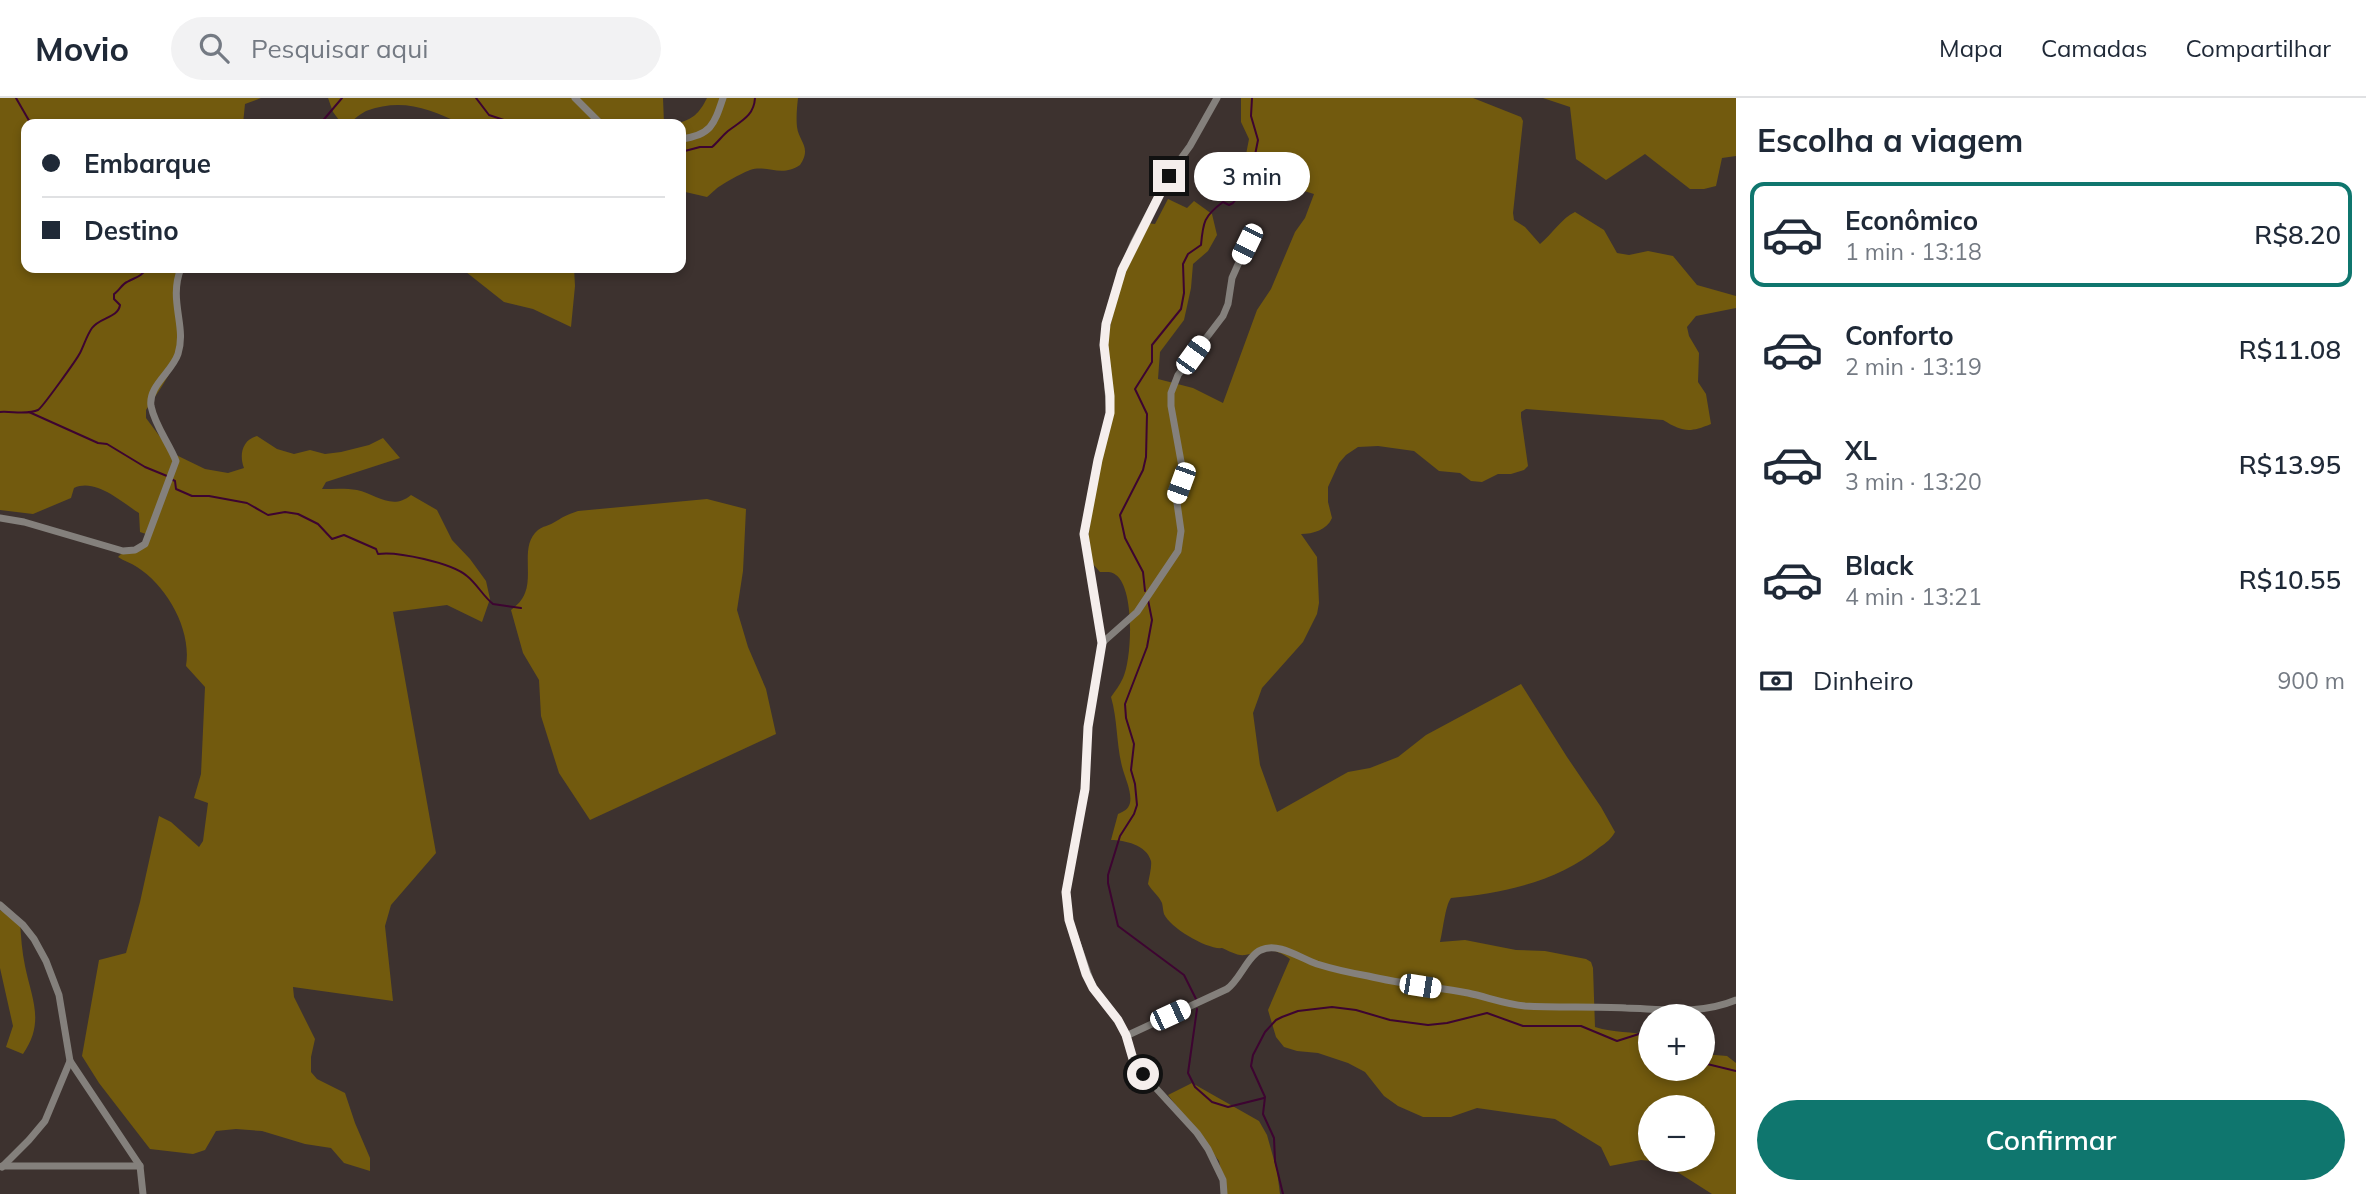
<!DOCTYPE html>
<html lang="pt">
<meta charset="utf-8">
<style>
:root{--surface:#fff;--page:#f2f2f3;--text:#1f2937;--muted:#747a83;--line:#e0e1e3;--accent:#0f766e}
body{margin:0;font-family:Mulish,sans-serif;background:var(--page);color:var(--text);height:100vh;display:flex;flex-direction:column;font-size:26px;white-space:nowrap}
*{box-sizing:border-box;margin:0}
p{font-size:23px;color:var(--muted)}
.icon{flex:none;width:38px;height:38px;fill:none;stroke:currentColor;stroke-width:2;stroke-linecap:round;stroke-linejoin:round}
.map{position:relative;flex:1;overflow:hidden}
.details{display:flex;flex-direction:column;background:var(--surface);width:630px}
.details>*{flex:none}
.banner{position:absolute;left:21px;top:21px;width:665px;height:154px;border-radius:14px;box-shadow:0 4px 10px #0003;display:grid;align-content:center;height:154px;padding:0 21px;background:var(--surface)}
.controls{position:absolute;left:1638px;top:906px;display:grid;gap:14px}
.controls a{display:grid;place-items:center;width:77px;height:77px;border-radius:50%;background:var(--surface);box-shadow:0 4px 10px #0003;font-size:35px}
.end{position:absolute;width:32px;height:32px;margin:-16px;border:9px solid #f5eeec;background:#111;box-shadow:0 0 0 4px #111}
.from{border-radius:50%}
.bubble{position:absolute;height:49px;border-radius:24px;background:var(--surface);box-shadow:0 4px 10px #0003;font-size:23px;font-weight:600;line-height:49px;text-align:center}
.car{position:absolute;width:21px;height:42px;margin:-21px -10px;border-radius:9px;box-shadow:0 0 5px 2px #0007;background:linear-gradient(#fff 24%,#345 0 40%,#fff 0 76%,#345 0 86%,#fff 0)}
.banner b{display:flex;align-items:center;gap:24px;height:66px;font-size:26px}
.banner b+b{border-top:2px solid var(--line)}
.banner i{width:18px;height:18px;background:var(--text)}
ul{padding:0;list-style:none}
li{display:flex;align-items:center;gap:21px;height:105px;margin:0 14px 10px;padding:0 7px;border:4px solid transparent;border-radius:14px}
li div{flex:1}
li b{display:block;font-size:26px}
li em{font-style:normal;font-weight:600}
li.on{border-color:var(--accent)}
li>.icon{width:63px;height:63px;stroke-width:1.5}
h2{padding:0 21px;font-size:32px;line-height:84px}
.pay{display:flex;align-items:center;gap:18px;height:77px;padding:0 21px;font-size:26px}
.pay p{margin-inline-start:auto}
.action{display:flex;gap:14px;margin-top:auto;padding:14px 21px}
.action a{flex:1;height:80px;border-radius:42px;background:var(--accent);color:#fff;font-size:28px;font-weight:600;line-height:80px;text-align:center}
header{display:flex;align-items:center;gap:42px;box-sizing:border-box;height:98px;padding:0 35px;background:var(--surface);border-bottom:2px solid var(--line)}
header strong{font-size:33px}
nav{display:flex;gap:38px;margin-inline-start:auto;font-size:24px}
.search{width:490px;height:63px;background:var(--page);display:flex;align-items:center;gap:18px;box-sizing:border-box;padding:0 24px;border-radius:38px;color:var(--muted);font-size:26px}
main{display:flex;flex:1;min-height:0}
.map>svg:first-child{display:block}
.green{fill:#725a0e;fill-rule:evenodd}
.lines{fill:none;stroke-linecap:round;stroke-linejoin:round}
.stream{stroke:#3d0431;stroke-width:2}
.minor{stroke:#84807c;stroke-width:7}
.route{stroke:#f5eeec;stroke-width:9}
</style>
<header>
<strong>Movio</strong>
<div class="search"><svg class="icon" aria-label="search" viewBox="0 0 24 24"><circle cx="10" cy="10" r="6"/><path d="M15 15l6 6"/></svg>Pesquisar aqui</div>
<nav><a>Mapa</a><a>Camadas</a><a>Compartilhar</a></nav>
</header>
<main>
<div class="map">
<svg width="1736" height="1096" viewBox="0 0 1736 1096">
<rect width="100%" height="100%" fill="#3d322f"/>
<g class="green">
<path d="M 0,0 L 261,0 L 245,6 L 243,26 L 26,26 L 26,170 L 183,170 C 174,198 181,209 181,236 C 180,266 162,288 146,312 L 146,320 L 172,355 L 205,371 L 228,375 L 244,370 C 239,357 242,342 257,338 L 277,351 L 294,356 L 310,352 L 325,356 L 341,354 L 369,347 L 383,340 L 400,360 L 326,384 L 322,391 C 333,391 346,390 357,392 C 376,396 392,413 411,397 L 437,412 L 452,442 L 470,461 L 486,483 L 490,501 L 482,524 L 447,507 L 393,514 L 436,755 L 391,807 L 385,828 L 393,903 L 293,889 L 294,899 L 315,941 L 311,959 L 311,974 L 317,981 L 345,995 L 355,1025 L 370,1060 L 370,1073 L 344,1065 L 331,1050 L 305,1046 L 262,1033 L 236,1031 L 216,1033 L 205,1052 L 193,1056 L 150,1051 L 99,985 L 82,958 L 99,862 L 126,855 L 140,804 L 159,718 L 171,724 L 199,749 L 203,743 L 208,705 L 194,700 L 201,676 L 205,589 L 186,568 C 192,532 167,488 137,469 C 131,465 124,463 118,459 L 123,454 L 136,452 L 149,437 L 140,434 L 139,415 C 121,404 96,380 74,390 L 71,400 L 33,416 L 0,412 Z"/>
<path d="M 328,0 L 663,0 L 664,26 L 461,26 C 429,10 401,0 366,13 C 358,17 352,25 342,26 L 333,14 Z"/>
<path d="M 707,0 L 798,0 C 797,9 796,20 797,29 C 799,44 812,49 800,67 C 781,80 767,66 750,72 C 742,75 720,87 715,92 C 712,94 710,97 707,99 L 681,93 L 681,26 L 676,26 C 693,21 699,16 707,0 Z"/>
<path d="M 1241,0 L 1473,0 L 1521,19 L 1523,23 L 1513,115 L 1514,122 L 1525,129 L 1540,146 C 1551,137 1563,119 1575,114 L 1604,132 L 1617,155 L 1629,157 L 1648,153 L 1673,158 L 1697,187 L 1736,198 L 1736,210 L 1696,218 L 1687,229 L 1689,238 L 1699,255 L 1698,284 L 1706,296 L 1711,326 C 1689,335 1683,334 1663,322 L 1526,311 L 1521,314 L 1521,319 L 1528,368 L 1524,372 L 1511,376 L 1498,376 L 1482,384 L 1471,383 L 1460,375 L 1439,373 L 1414,353 L 1378,348 L 1358,349 L 1346,357 L 1339,365 L 1328,389 L 1328,404 L 1332,420 C 1327,432 1313,436 1301,436 L 1317,459 L 1319,505 L 1317,516 L 1303,544 L 1262,590 L 1253,615 L 1260,667 L 1277,714 L 1348,674 L 1370,670 L 1398,659 L 1426,637 L 1521,586 L 1567,659 L 1601,709 L 1615,734 C 1611,741 1606,745 1600,749 C 1558,784 1503,795 1451,800 C 1445,808 1443,833 1440,844 L 1465,842 L 1516,852 L 1545,853 L 1586,861 L 1591,864 L 1593,870 L 1595,929 C 1614,935 1632,933 1650,938 L 1650,971 L 1703,971 L 1703,956 L 1727,958 L 1736,965 L 1736,1096 L 1712,1096 L 1679,1075 L 1651,1063 L 1641,1062 L 1610,1068 L 1601,1049 L 1555,1021 L 1477,1010 L 1451,1019 L 1423,1019 L 1398,1008 L 1384,998 L 1365,974 L 1348,965 L 1318,955 L 1297,953 L 1284,949 L 1276,939 L 1268,912 L 1290,861 C 1270,847 1266,854 1245,857 C 1237,858 1229,853 1222,850 C 1208,852 1170,830 1164,816 C 1163,813 1163,809 1162,805 C 1159,798 1152,793 1148,786 C 1149,779 1152,769 1151,763 C 1147,747 1124,742 1111,742 L 1118,716 C 1124,713 1128,712 1130,705 C 1132,695 1126,682 1123,672 C 1116,648 1118,623 1111,599 C 1115,593 1120,587 1123,580 C 1132,561 1135,491 1116,477 C 1112,473 1106,474 1100,474 L 1092,465 L 1088,467 L 1086,457 L 1096,381 L 1111,325 L 1105,249 L 1121,185 L 1146,125 L 1155,126 L 1168,101 L 1187,110 L 1194,103 L 1212,116 L 1217,137 L 1208,153 L 1193,166 L 1191,190 L 1184,222 L 1160,254 L 1158,281 L 1193,290 L 1223,305 L 1257,212 L 1271,191 L 1295,134 L 1305,120 L 1314,96 L 1281,86 L 1271,94 L 1258,94 L 1245,86 L 1242,77 L 1249,41 L 1241,24 ZM 1650,1010 L 1703,1010 L 1703,1062 L 1650,1062 Z"/>
<polygon points="1543,0 1736,0 1736,58 1722,60 1716,88 1704,91 1690,91 1645,56 1606,82 1576,61 1570,9"/>
<polygon points="461,170 574,170 575,188 571,229 533,211 504,204"/>
<path d="M 707,401 L 746,411 L 743,473 L 737,512 L 748,549 L 766,591 L 776,636 L 590,722 L 559,675 L 541,618 L 539,582 L 523,555 L 511,512 C 517,507 522,503 525,495 C 533,475 520,447 538,432 C 543,428 548,428 553,425 C 563,419 566,417 578,413 Z"/>
<path d="M 0,812 L 20,824 C 21,839 22,854 25,868 C 32,902 45,924 23,956 L 6,949 L 13,928 L 0,870 Z"/>
<polygon points="1192,985 1259,1023 1267,1037 1277,1073 1280,1096 1226,1096 1219,1063 1168,997"/>
</g>
<g class="lines">
<g class="stream">
<polyline points="16,0 31,26"/>
<polyline points="476,0 489,17 516,26"/>
<polyline points="320,26 342,0"/>
<polyline points="542,26 546,26"/>
<path d="M 681,54 L 700,49 L 712,49 C 718,44 722,38 728,33 C 741,23 754,18 755,0"/>
<path d="M 0,314 C 11,313 28,317 38,312 C 42,310 77,261 80,255 C 84,247 87,237 92,230 C 100,219 118,220 120,207 L 114,201 L 114,196 C 119,193 122,186 127,184 C 136,179 141,179 147,170"/>
<polyline points="29,314 98,345 107,346 145,369 167,378"/>
<path d="M 171,381 L 175,383 L 176,391 L 192,398 L 209,398 L 247,405 L 268,417 L 285,414 L 298,416 L 318,426 L 332,441 L 344,437 L 376,451 L 378,456 C 397,453 452,465 467,478 C 477,486 483,498 493,506 L 521,510"/>
<path d="M 1145,493 L 1143,474 L 1125,440 L 1120,417 L 1143,372 L 1146,359 L 1147,316 L 1135,291 L 1152,264 L 1152,247 L 1181,211 L 1184,195 L 1183,166 L 1188,156 L 1201,147 C 1203,124 1204,118 1223,104 L 1229,107 L 1233,105 L 1245,90 L 1255,57 L 1258,42 L 1251,18 L 1252,0"/>
<polyline points="1148,502 1152,522 1147,549 1125,606 1126,620 1134,646 1131,672 1135,686 1137,707 1134,716 1120,738 1108,777 1108,785 1118,828 1184,877 1196,901"/>
<polyline points="1197,911 1188,975 1195,989 1212,1004 1228,1009 1264,1000"/>
<polyline points="1703,965 1736,973"/>
<polyline points="1283,1096 1275,1063 1274,1040 1263,1016 1265,999 1251,968 1253,957 1265,934 1276,922 1282,919 1298,913 1332,909 1356,912 1390,922 1428,927 1447,925 1487,915 1523,928 1581,928 1617,943 1639,936 1650,941"/>
</g>
<g class="minor">
<polyline points="575,0 601,26"/>
<polyline points="1217,0 1190,48 1169,77 1134,144 1122,172 1106,226 1104,247 1110,315 1098,362 1084,436 1102,545 1088,629 1085,690 1066,794 1069,822 1093,890 1118,922 1126,938 1133,961 1143,976 1197,1035 1208,1051 1223,1082 1224,1096"/>
<path d="M 681,41 C 711,37 714,27 723,0"/>
<path d="M 0,420 L 24,424 L 123,453 L 135,452 L 145,446 L 176,363 C 169,345 155,328 151,308 C 148,288 172,274 178,256 C 187,228 168,203 181,170"/>
<polyline points="1102,545 1137,514 1178,453 1181,433 1176,398 1181,385 1182,369 1171,308 1171,295 1178,277 1223,218 1228,206 1232,180 1247,146"/>
<polyline points="0,807 23,827 34,841 46,863 59,897 70,963 140,1068 143,1096"/>
<path d="M 1126,938 L 1227,891 C 1240,882 1248,857 1261,852 C 1278,844 1300,860 1317,866 C 1333,871 1351,875 1368,878 C 1401,886 1435,889 1468,895 C 1487,899 1505,906 1525,908 C 1558,910 1592,908 1626,910 C 1662,911 1701,917 1736,902"/>
<polyline points="2,1068 140,1068"/>
<polyline points="2,1069 29,1042 45,1023 70,963"/>
</g>
</g>
<g class="lines">
<polyline class="route" points="1143,976 1133,961 1126,937 1118,922 1093,890 1086,876 1069,822 1066,794 1085,691 1088,629 1102,545 1084,436 1098,362 1110,315 1110,298 1104,247 1106,226 1122,172 1169,78"/>
</g>
</svg>
<div class="controls">
<a>+</a>
<a>−</a>
</div>
<i class="end from" style="left:1143px;top:976px"></i>
<i class="end" style="left:1169px;top:78px"></i>
<div class="bubble" style="left:1194px;top:54px;width:116px">3 min</div>
<i class="car" style="left:1247px;top:146px;rotate:206deg"></i>
<i class="car" style="left:1193px;top:257px;rotate:36deg"></i>
<i class="car" style="left:1181px;top:385px;rotate:200deg"></i>
<i class="car" style="left:1420px;top:888px;rotate:99deg"></i>
<i class="car" style="left:1170px;top:917px;rotate:65deg"></i>
<div class="banner">
<b><i class="from"></i>Embarque</b>
<b><i></i>Destino</b>
</div>
</div>
<section class="details">
<h2>Escolha a viagem</h2>
<ul>
<li class="on"><svg class="icon" aria-label="car" viewBox="0 0 24 24"><path d="M5 17H2v-5l4-1 3-4h7l3 4 3 1v5h-3M9 17h6M6 11h13"/><circle cx="7" cy="17" r="2"/><circle cx="17" cy="17" r="2"/></svg><div><b>Econômico</b><p>1 min · 13:18</p></div><em>R$8.20</em></li>
<li><svg class="icon" aria-label="car" viewBox="0 0 24 24"><path d="M5 17H2v-5l4-1 3-4h7l3 4 3 1v5h-3M9 17h6M6 11h13"/><circle cx="7" cy="17" r="2"/><circle cx="17" cy="17" r="2"/></svg><div><b>Conforto</b><p>2 min · 13:19</p></div><em>R$11.08</em></li>
<li><svg class="icon" aria-label="car" viewBox="0 0 24 24"><path d="M5 17H2v-5l4-1 3-4h7l3 4 3 1v5h-3M9 17h6M6 11h13"/><circle cx="7" cy="17" r="2"/><circle cx="17" cy="17" r="2"/></svg><div><b>XL</b><p>3 min · 13:20</p></div><em>R$13.95</em></li>
<li><svg class="icon" aria-label="car" viewBox="0 0 24 24"><path d="M5 17H2v-5l4-1 3-4h7l3 4 3 1v5h-3M9 17h6M6 11h13"/><circle cx="7" cy="17" r="2"/><circle cx="17" cy="17" r="2"/></svg><div><b>Black</b><p>4 min · 13:21</p></div><em>R$10.55</em></li>
</ul>
<div class="pay"><svg class="icon" aria-label="cash" viewBox="0 0 24 24"><path d="M3 7h18v10H3z"/><circle cx="12" cy="12" r="2"/></svg>Dinheiro<p>900 m</p></div>
<div class="action"><a>Confirmar</a></div>
</section>
</main>
